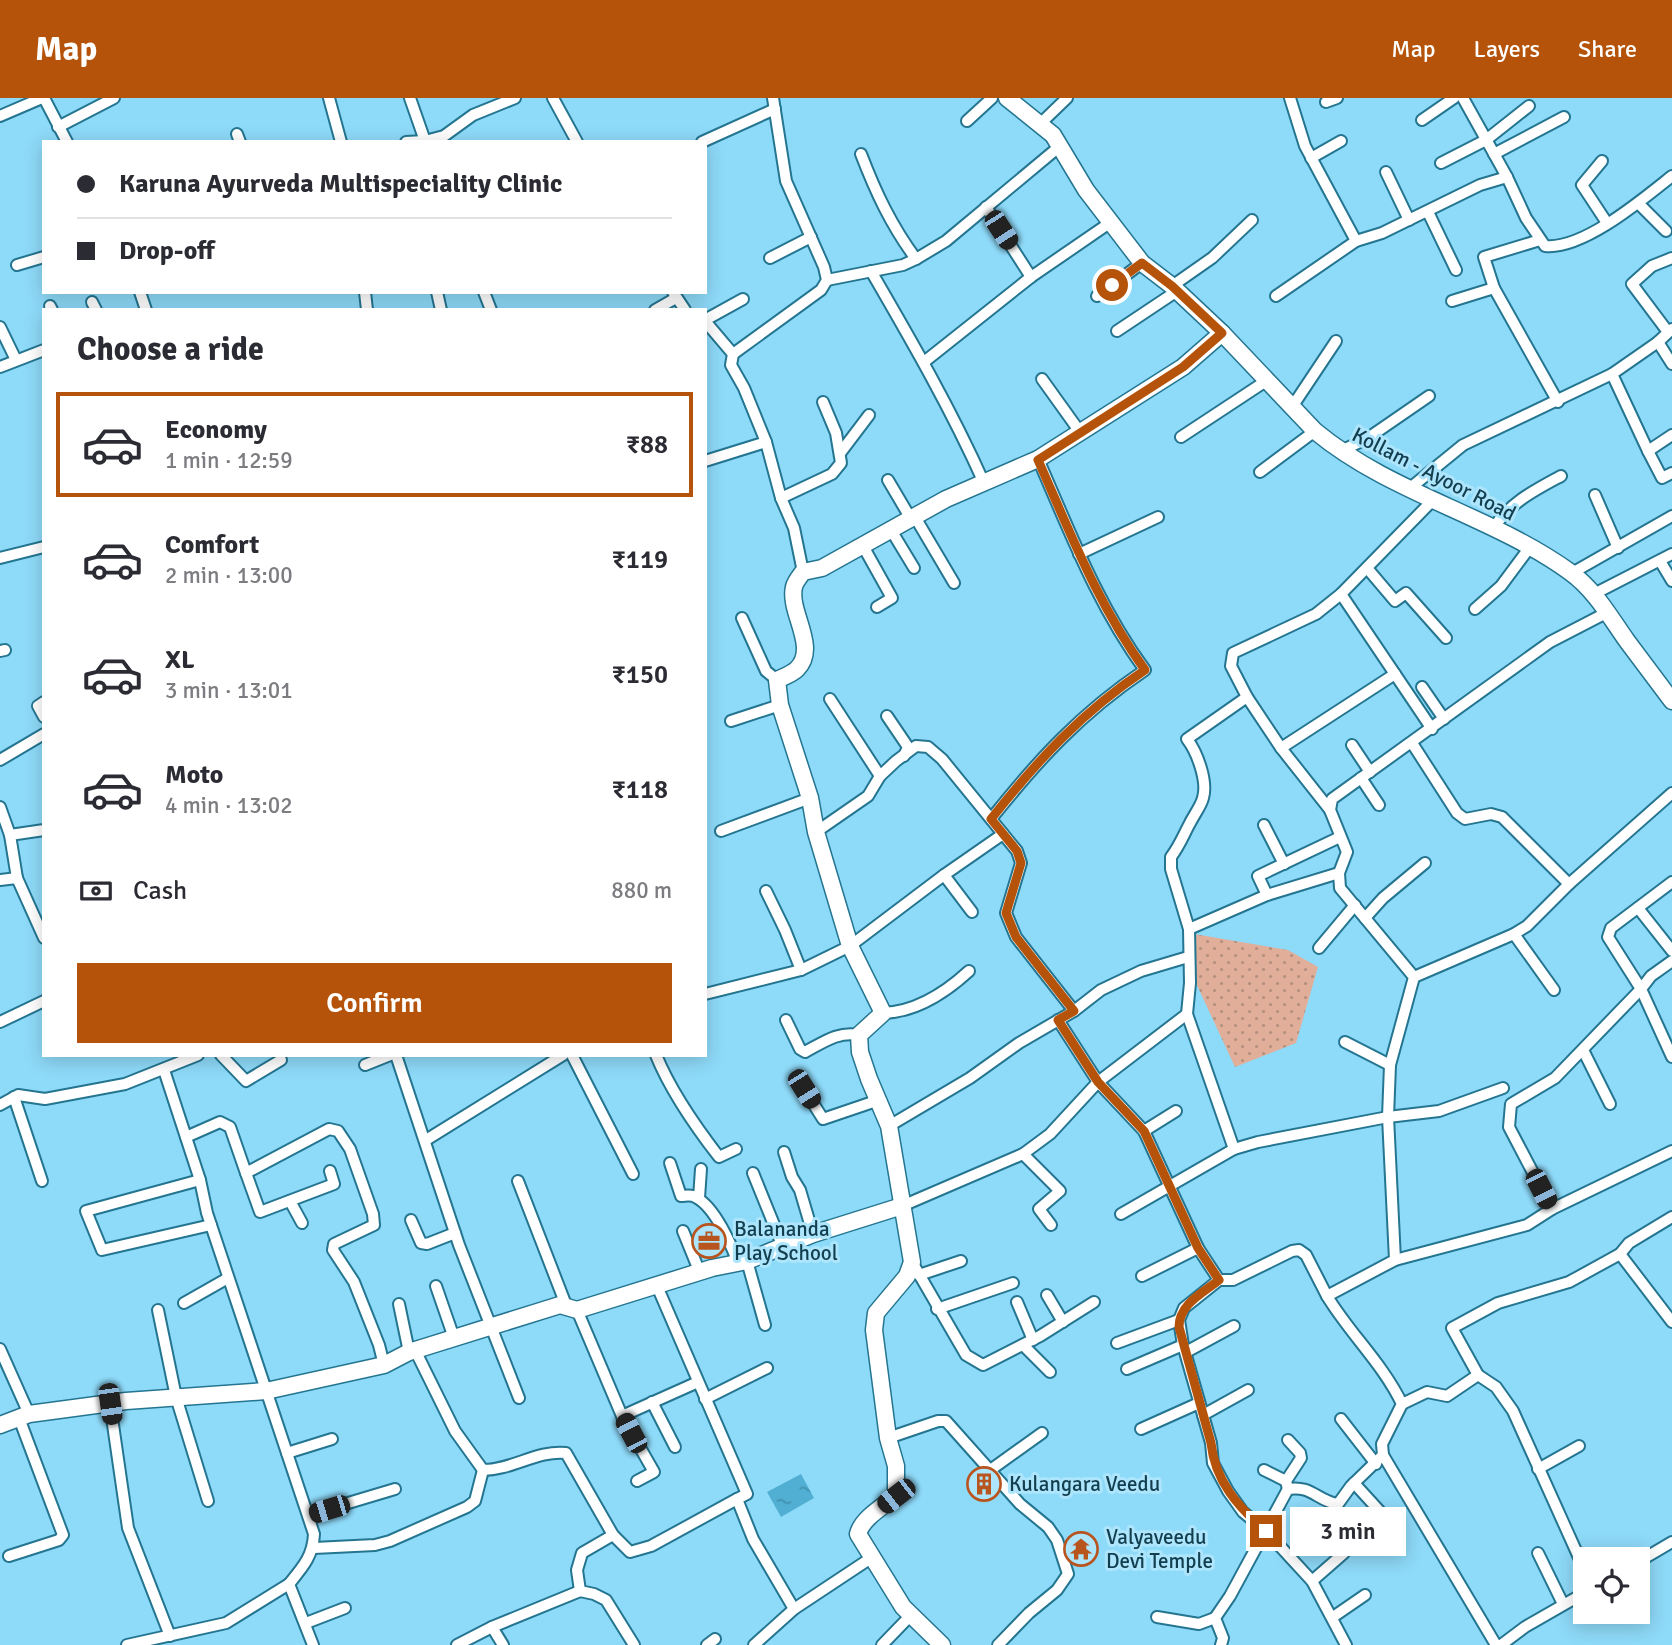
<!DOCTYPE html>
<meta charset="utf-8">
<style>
:root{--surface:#fff;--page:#f7f7f7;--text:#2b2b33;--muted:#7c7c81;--line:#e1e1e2;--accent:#b45309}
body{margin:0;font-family:Signika,sans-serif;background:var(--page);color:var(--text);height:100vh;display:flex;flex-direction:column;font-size:26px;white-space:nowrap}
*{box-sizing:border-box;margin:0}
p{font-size:23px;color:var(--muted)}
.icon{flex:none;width:38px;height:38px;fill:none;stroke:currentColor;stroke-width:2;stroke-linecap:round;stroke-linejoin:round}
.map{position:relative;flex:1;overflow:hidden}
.sheet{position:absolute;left:42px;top:210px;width:665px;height:749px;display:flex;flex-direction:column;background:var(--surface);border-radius:0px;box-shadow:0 4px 18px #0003}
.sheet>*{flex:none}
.guide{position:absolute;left:42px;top:42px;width:665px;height:154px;border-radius:0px;box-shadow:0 4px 18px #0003;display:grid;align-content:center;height:154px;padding:0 35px;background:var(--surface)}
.fabs{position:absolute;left:1573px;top:1449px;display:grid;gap:14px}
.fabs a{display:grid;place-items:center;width:77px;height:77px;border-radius:0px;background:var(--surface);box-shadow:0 4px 18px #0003;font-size:35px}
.end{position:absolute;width:32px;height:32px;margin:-16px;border:9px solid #b45309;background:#fff;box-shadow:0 0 0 4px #fff}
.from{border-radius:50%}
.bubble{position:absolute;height:49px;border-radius:0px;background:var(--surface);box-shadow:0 4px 18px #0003;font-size:23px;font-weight:600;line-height:49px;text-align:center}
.car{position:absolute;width:21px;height:42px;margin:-21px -10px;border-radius:9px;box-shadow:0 0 5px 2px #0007;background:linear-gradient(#222 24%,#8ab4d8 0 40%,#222 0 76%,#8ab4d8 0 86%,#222 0)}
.guide b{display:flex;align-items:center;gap:24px;height:66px;font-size:26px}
.guide b+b{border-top:2px solid var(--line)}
.guide i{width:18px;height:18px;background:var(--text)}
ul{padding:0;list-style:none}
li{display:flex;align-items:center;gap:21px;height:105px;margin:0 14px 10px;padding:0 21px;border:4px solid transparent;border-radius:0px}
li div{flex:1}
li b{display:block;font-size:26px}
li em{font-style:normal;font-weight:600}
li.selected{border-color:var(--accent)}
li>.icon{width:63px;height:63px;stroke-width:1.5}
h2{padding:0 35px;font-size:32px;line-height:84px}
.pay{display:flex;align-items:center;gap:18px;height:77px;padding:0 35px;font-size:26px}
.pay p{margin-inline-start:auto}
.action{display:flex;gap:14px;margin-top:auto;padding:14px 35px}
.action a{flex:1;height:80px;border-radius:0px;background:var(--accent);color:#fff;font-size:28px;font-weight:600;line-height:80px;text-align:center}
header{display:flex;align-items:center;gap:42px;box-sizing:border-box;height:98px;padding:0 35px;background:var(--accent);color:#fff}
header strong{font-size:33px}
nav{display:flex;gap:38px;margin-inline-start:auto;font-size:24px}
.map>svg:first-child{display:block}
.green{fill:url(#green-dots)}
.water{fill:url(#water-ripples)}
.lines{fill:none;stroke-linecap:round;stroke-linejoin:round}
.street-casing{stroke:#247590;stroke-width:14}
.secondary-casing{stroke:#247590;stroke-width:19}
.street{stroke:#fff;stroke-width:10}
.secondary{stroke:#fff;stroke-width:16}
.route{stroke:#b45309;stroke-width:9}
.labels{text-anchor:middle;stroke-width:6;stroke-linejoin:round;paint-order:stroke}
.street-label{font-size:21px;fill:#123e4e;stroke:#ade5fc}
.poi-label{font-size:21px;fill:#123e4e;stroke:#ade5fc;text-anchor:start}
</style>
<header>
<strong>Map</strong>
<nav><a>Map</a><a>Layers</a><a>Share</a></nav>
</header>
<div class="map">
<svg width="1672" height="1547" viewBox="0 0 1672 1547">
<defs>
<pattern id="green-dots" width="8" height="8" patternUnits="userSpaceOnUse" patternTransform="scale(1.75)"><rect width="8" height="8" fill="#e1af99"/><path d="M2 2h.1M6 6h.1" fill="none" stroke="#b5907f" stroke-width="1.8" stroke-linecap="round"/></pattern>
<pattern id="water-ripples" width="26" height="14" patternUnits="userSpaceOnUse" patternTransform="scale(1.75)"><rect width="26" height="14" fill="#50afd2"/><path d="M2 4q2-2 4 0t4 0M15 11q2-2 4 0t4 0" fill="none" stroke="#4190ad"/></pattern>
</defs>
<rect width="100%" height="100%" fill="#8edaf9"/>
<polygon class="green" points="1194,836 1288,852 1318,869 1296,945 1235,969 1195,883"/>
<polygon class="water" points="801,1376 814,1400 781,1419 767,1394"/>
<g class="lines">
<g class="street-casing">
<g id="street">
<polyline points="44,0 67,44"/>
<polyline points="329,0 341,44"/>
<polyline points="410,0 425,43"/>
<polyline points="553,0 577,44"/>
<polyline points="1290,0 1305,48 1356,143"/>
<path d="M 1463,0 L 1507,79 L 1526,120 L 1545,148 C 1583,152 1643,101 1672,78"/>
<polyline points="1326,4 1337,0"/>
<polyline points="0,18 42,0"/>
<polyline points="1422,22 1454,0"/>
<polyline points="967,23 992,0"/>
<polyline points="1040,26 1067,0"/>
<polyline points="58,29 114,0"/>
<polyline points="237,36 240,44"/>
<polyline points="406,44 425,43 444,38 473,17 515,0"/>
<polyline points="702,44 775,11"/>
<path d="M 861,56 C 876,95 891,127 916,161"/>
<polyline points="1494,56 1564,19"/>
<polyline points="1311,60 1341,43"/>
<polyline points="1602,63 1582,87 1607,125"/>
<polyline points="1441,65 1486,42 1529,8"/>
<polyline points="1386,74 1409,122"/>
<polyline points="1639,106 1666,133"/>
<polyline points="986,109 1031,179"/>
<polyline points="1428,114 1456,172"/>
<polyline points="1540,142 1484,159 1494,190 1558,304"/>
<polyline points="770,160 811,139"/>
<polyline points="17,167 44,159"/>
<path d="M 871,173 C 911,242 951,311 984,385"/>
<polyline points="827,182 903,167 916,161 946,143 1060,48"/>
<polyline points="1172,188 1212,160 1252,122"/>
<polyline points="140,194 146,212"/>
<polyline points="365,194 367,212"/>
<polyline points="437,194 441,212"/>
<polyline points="484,194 491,212"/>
<polyline points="673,194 685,212"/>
<polyline points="1097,198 1142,165"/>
<polyline points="1276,198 1356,143 1382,135 1480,87 1507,79"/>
<polyline points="1452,203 1494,190"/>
<polyline points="92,204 96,212"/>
<polyline points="50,208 52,212"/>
<polyline points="655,212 676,200"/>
<polyline points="705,222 743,201"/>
<polyline points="705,223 733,256 731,267 744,290 766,344 781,400 794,430 803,474"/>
<polyline points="0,229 16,262"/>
<polyline points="1117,233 1177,193"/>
<polyline points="1668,234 1632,186 1652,168 1672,160"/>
<polyline points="1658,244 1672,266"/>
<polyline points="733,256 821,192 827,182 824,169 786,83 773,0"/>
<polyline points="924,264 1031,179 1111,124"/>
<polyline points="0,269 44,252"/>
<polyline points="1612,276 1648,353 1672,337"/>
<polyline points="1042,281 1080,334"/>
<polyline points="1292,309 1336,243"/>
<polyline points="1181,339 1266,283"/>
<polyline points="1341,353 1368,340 1429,298"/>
<polyline points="1648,353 1662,380 1672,375"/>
<polyline points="841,354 869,317"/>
<polyline points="705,363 766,344"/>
<polyline points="1260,374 1315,333"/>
<polyline points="888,382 911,421"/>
<polyline points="1409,391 1463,347 1612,276 1658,244 1672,231"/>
<polyline points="1595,397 1618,450"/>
<polyline points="781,400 832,376 841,365 836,335 823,304"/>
<polyline points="915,419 954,485"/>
<path d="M 1493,431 C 1509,405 1535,392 1561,378"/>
<polyline points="891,432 914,470"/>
<polyline points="863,448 892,500 877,509"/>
<polyline points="1079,456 1158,419"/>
<polyline points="0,460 44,449"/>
<polyline points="1660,463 1672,483"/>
<polyline points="1367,470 1395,503 1406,495 1446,540"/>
<polyline points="1572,475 1672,418"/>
<polyline points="1341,496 1432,631"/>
<polyline points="1594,496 1672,456"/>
<polyline points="1475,511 1501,488 1530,449"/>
<polyline points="742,520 766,573 777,582"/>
<polyline points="0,553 5,552"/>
<polyline points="1422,589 1444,621"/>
<polyline points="830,601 880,678"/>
<polyline points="44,604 38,608 44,619"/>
<polyline points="887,618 908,649 904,658"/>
<polyline points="731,623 780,607"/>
<polyline points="1412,645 1457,715 1465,721 1491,716 1502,719 1569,786"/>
<polyline points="1352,647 1370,674"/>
<polyline points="1281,650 1395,576"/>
<polyline points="0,662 44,636"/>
<polyline points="1361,680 1379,707"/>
<polyline points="0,709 10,737 17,780 44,840"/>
<polyline points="1330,712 1281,650 1247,599 1231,568 1233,555 1316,516 1341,496 1432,403"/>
<path d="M 991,721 C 1038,662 1081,615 1145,572 C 1098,508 1070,434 1038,361"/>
<polyline points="1264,727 1284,766"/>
<polyline points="721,733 810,700"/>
<polyline points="816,734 868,698 880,678 896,663 916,648 928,649 942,661 1017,753 1021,765 1006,815 1016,839 1074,913"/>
<polyline points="10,737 44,732"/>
<polyline points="944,777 972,814"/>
<polyline points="0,782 17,780"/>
<polyline points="766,793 785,832 801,872"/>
<polyline points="1267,797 1258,778 1340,739"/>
<polyline points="1638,810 1672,853"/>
<polyline points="1365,820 1383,800 1425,765"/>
<polyline points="1189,831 1267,797 1339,775"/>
<polyline points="1514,836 1554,892"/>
<polyline points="1319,850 1355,807"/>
<polyline points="1672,863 1651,878 1641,891 1672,959"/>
<polyline points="1414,879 1514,836 1527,828 1569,786 1672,695"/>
<polyline points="705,896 801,872 850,848 944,777 1003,736"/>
<path d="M 883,915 C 916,914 945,895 969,873"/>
<polyline points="1187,916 1234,1051"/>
<path d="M 786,922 L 800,951 L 805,954 C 824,944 838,933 859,937"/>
<polyline points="1058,922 1098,984 1144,1033 1198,1150 1219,1182 1184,1210 1179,1222 1183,1247 1211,1345 1213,1365 1228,1393 1243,1414 1266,1433 1312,1483 1346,1547"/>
<polyline points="0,924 44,903"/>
<polyline points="1345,944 1390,967"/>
<polyline points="1583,952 1610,1006"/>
<polyline points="221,957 246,983 281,962"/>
<polyline points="396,957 459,1147 519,1300"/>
<polyline points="572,957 633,1076"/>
<path d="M 656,957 C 671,994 695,1028 719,1059 L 736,1051"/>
<polyline points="365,967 390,957"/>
<path d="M 164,972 L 200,1082 L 207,1115 L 314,1436 C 313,1458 303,1469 289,1486 L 313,1547"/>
<polyline points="804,991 823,1021 879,1002"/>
<polyline points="14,999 42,1083"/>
<polyline points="0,1007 18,997 45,1001 125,986 198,957"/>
<polyline points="889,1028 970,980 1019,945 1074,913 1101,892 1141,873 1188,859"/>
<polyline points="1144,1033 1176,1013"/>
<polyline points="186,1039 220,1024 230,1029 246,1075 329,1031 338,1033 350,1051 373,1116 374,1127 334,1146 333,1152 354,1184 379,1247 384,1267"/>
<polyline points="426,1042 563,957"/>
<polyline points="784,1054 792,1079 800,1092 813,1136"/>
<polyline points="1023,1056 1060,1093 1039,1111 1051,1127"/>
<path d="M 670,1065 L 681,1098 C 686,1098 692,1096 697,1100 C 715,1110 731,1146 738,1165"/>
<polyline points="246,1075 260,1114 334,1086 330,1073"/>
<polyline points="753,1075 783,1149"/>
<polyline points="200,1082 86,1113 102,1152 211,1127"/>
<polyline points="518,1083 566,1207"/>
<polyline points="699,1100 701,1071"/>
<polyline points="290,1103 302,1125"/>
<path d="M 902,1108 L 1023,1056 L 1050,1036 L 1098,984 L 1187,916 L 1190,885 L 1189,831 L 1171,771 L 1171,759 C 1180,747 1183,738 1190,725 C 1194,717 1201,708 1203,700 C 1208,683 1197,654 1187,641 L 1247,599"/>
<polyline points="1552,1111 1509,1029 1511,1006 1555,980 1641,891 1608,839 1611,830 1672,784"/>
<polyline points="1121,1116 1234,1051 1258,1044 1388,1019 1439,1013 1503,990"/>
<polyline points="1672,1119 1629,1145 1620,1156 1672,1224"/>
<polyline points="411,1122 421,1145 427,1146 455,1135"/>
<polyline points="683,1133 700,1175"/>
<polyline points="1395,1162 1527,1127 1552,1111 1672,1053"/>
<polyline points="747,1163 765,1227"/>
<polyline points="912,1164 966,1257 983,1267 1040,1238 1094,1204"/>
<polyline points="919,1177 961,1163"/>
<polyline points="1142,1178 1198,1150"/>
<polyline points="1219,1182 1233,1182 1292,1153 1299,1152 1306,1157 1327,1198"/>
<polyline points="436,1188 454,1240"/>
<polyline points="657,1188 747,1396 737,1401 753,1441 794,1511"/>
<polyline points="1047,1197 1063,1224"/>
<polyline points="1017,1204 1033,1242"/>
<polyline points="184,1205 228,1180"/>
<polyline points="399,1206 409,1254"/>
<polyline points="937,1211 1013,1185"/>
<polyline points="158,1212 176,1299 208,1403"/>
<polyline points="577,1212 622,1318 698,1284"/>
<polyline points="1117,1245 1179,1222"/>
<polyline points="1023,1247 1050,1274"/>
<polyline points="0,1251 29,1316"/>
<path d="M 415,1252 L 455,1333 L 483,1372 C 512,1372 537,1352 566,1355 L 613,1437 L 630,1454 L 651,1448 L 737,1401"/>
<polyline points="1186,1254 1234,1228"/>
<polyline points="1127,1271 1183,1247"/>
<polyline points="1478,1277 1496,1289 1513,1313 1586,1475"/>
<polyline points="705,1301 767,1270"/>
<polyline points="652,1304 675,1349"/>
<polyline points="110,1306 128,1430 170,1538"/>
<polyline points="1402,1306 1427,1294 1447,1298 1478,1277 1452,1230 1498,1205 1569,1184 1620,1156"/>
<polyline points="1203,1317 1248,1292"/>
<polyline points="622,1318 654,1374 637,1383"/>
<polyline points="1341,1321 1376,1366"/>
<polyline points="1141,1331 1199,1305"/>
<polyline points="888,1340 938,1323 946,1323 1020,1406 1048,1429 1057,1442 1068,1476 1057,1492 1029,1515 998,1547"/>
<polyline points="287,1355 332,1341"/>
<polyline points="1538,1371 1579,1348"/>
<polyline points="1264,1372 1286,1383"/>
<polyline points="989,1373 1042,1335"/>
<polyline points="1354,1385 1395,1430"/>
<polyline points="1288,1391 1286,1383 1301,1360 1300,1355 1288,1342"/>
<polyline points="308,1417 395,1391"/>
<polyline points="613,1437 582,1455 577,1472 580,1493 594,1496 606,1502 634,1547"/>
<polyline points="314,1450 375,1447 390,1443 467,1409 475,1403 483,1372"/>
<polyline points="1538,1455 1563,1506"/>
<polyline points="9,1458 59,1442 63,1437 19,1320"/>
<polyline points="1638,1464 1672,1444"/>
<polyline points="1312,1483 1344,1455"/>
<polyline points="1157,1519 1199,1526 1215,1520"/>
<polyline points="1333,1519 1365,1497"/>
<polyline points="306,1525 345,1510"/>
<polyline points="492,1529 503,1547"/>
<polyline points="127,1547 226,1525 289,1486"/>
<polyline points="457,1547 492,1529 580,1493"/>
<polyline points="707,1547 715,1541"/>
<polyline points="754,1547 794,1511 871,1460"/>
<polyline points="882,1547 911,1517"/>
<path d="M 1221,1547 L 1223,1540 L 1215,1520 L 1230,1498 L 1288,1391 C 1312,1387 1317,1403 1338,1406 L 1351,1388 L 1383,1357"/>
<path d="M 1496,1547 L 1383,1357 L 1382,1346 L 1402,1306 C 1383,1266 1350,1236 1327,1198 L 1395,1162 L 1388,1019 L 1390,967 L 1414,879 L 1340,790 L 1339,775 L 1347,754 L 1330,712 L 1332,701 L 1550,544 L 1608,514"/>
<polyline points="1501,1547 1525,1529 1586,1494"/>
</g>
</g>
<g class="secondary-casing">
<g id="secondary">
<path d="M 1007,0 L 1053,37 L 1086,92 L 1142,165 L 1172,188 L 1222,235 L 1315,333 C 1391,396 1491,417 1570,474 C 1595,492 1610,519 1627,543 C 1642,563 1657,583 1672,603"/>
<polyline points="0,1327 29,1316 126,1303 266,1293 384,1267 409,1254 560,1207 577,1212 712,1170 747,1163 813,1136 902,1108"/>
<path d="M 942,1547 L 903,1509 L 858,1436 C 862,1420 884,1408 896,1398 L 896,1368 L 888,1340 L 874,1232 L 876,1215 L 907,1178 L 912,1164 L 889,1028 L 869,981 L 860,954 L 859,937 L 883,915 L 850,848 L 816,734 L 810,700 L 780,607 L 777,582 C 783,579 792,576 797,571 C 819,549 788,514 794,489 C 795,484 800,478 803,474 L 822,470 L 946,401 L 1038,361 L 1183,269 L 1222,235"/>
</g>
</g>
<use href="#street" class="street"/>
<use href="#secondary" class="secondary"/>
</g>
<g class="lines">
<path class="route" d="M 1112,187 L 1142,165 L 1172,188 L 1222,235 L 1183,269 L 1038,362 C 1070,434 1098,507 1145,572 C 1082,614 1037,663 991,721 L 1017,753 L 1021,765 L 1006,815 L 1016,839 L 1074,913 L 1058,922 L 1098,984 L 1144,1033 L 1198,1150 L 1219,1182 C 1203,1195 1179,1206 1179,1229 L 1211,1345 C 1215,1383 1238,1409 1266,1433"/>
</g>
<defs>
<g id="office-ring" transform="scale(1.75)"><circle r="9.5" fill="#ade5fc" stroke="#b8551f" stroke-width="1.5"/><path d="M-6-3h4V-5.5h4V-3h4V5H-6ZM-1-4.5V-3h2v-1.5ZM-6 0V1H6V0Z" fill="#b8551f"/></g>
<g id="building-ring" transform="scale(1.75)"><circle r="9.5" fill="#ade5fc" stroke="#b8551f" stroke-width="1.5"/><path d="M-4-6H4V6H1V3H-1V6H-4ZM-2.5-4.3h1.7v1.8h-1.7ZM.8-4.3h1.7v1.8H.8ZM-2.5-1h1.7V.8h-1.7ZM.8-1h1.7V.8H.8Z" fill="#b8551f"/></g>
<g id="temple-ring" transform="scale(1.75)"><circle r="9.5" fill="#ade5fc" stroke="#b8551f" stroke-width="1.5"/><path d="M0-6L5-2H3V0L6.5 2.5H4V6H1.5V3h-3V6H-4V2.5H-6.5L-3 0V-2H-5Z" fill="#b8551f"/></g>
</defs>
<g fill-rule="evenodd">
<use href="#office-ring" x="709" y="1143"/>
<use href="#building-ring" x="984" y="1386"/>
<use href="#temple-ring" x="1081" y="1451"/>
</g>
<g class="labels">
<g class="street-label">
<text transform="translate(1434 376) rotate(27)" y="7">Kollam - Ayoor Road</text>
</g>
<g class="poi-label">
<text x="734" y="1138">Balananda<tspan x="734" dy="24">Play School</tspan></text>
<text x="1009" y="1393">Kulangara Veedu</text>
<text x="1106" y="1446">Valyaveedu<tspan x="1106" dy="24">Devi Temple</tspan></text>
</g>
</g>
</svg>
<div class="fabs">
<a><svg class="icon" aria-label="locate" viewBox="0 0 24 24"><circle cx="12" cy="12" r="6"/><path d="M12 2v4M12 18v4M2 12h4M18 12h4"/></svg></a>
</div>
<i class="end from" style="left:1112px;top:187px"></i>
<i class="end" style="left:1266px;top:1433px"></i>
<div class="bubble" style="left:1290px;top:1409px;width:116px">3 min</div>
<i class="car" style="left:1001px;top:132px;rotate:147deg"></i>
<i class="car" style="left:804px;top:991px;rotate:148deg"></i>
<i class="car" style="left:1541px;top:1091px;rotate:153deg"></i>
<i class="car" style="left:110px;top:1306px;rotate:172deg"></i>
<i class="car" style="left:631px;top:1335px;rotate:332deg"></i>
<i class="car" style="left:896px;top:1398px;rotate:232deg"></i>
<i class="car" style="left:329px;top:1411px;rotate:253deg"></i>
<div class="guide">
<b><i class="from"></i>Karuna Ayurveda Multispeciality Clinic</b>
<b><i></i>Drop-off</b>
</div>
<section class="sheet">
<h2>Choose a ride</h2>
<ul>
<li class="selected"><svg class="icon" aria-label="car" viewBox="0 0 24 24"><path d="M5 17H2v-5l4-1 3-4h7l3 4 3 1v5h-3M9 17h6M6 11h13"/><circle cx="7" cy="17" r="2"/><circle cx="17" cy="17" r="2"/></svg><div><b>Economy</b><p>1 min · 12:59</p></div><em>₹88</em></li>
<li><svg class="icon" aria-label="car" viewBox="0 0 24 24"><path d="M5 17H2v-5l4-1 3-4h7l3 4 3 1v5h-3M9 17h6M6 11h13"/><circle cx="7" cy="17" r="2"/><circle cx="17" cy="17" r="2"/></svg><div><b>Comfort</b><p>2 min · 13:00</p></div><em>₹119</em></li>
<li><svg class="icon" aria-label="car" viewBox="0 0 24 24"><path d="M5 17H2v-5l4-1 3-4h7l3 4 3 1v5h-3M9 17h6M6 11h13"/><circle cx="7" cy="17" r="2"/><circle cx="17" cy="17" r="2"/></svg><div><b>XL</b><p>3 min · 13:01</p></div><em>₹150</em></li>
<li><svg class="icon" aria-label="car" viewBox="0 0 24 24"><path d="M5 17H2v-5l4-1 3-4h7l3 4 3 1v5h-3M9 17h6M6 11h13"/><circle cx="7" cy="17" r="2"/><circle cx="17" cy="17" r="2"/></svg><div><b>Moto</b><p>4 min · 13:02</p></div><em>₹118</em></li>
</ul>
<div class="pay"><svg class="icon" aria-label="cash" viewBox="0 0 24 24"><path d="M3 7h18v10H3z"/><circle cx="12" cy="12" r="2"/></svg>Cash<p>880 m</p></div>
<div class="action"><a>Confirm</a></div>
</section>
</div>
